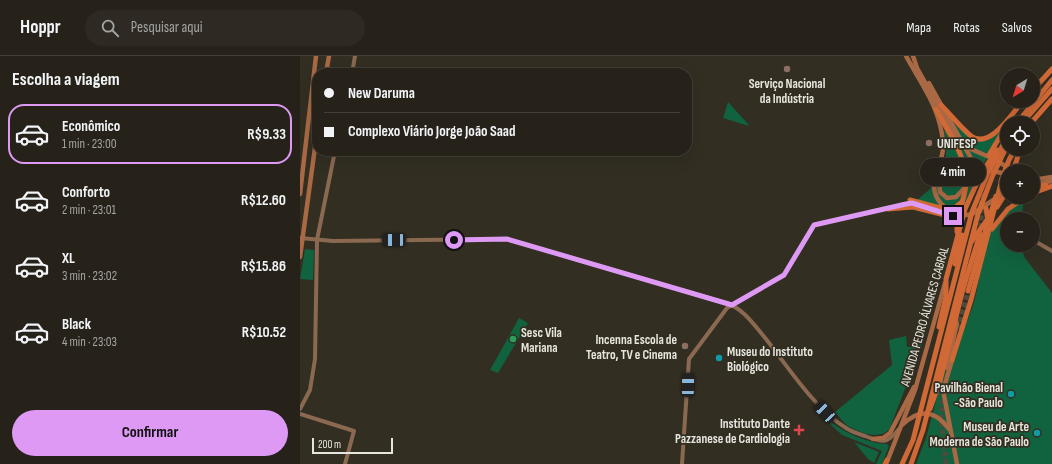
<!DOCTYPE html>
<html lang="pt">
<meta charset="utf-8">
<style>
:root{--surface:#26221a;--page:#2e2a23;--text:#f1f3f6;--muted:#a4a4a2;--line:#423f39;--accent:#dd99f4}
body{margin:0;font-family:"Sofia Sans Condensed",sans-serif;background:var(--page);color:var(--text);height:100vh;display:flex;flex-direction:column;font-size:15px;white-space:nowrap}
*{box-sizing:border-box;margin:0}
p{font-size:13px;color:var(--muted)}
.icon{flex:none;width:22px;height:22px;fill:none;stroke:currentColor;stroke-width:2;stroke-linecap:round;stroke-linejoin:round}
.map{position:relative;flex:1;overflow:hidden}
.sheet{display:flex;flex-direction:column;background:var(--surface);width:300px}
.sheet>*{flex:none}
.top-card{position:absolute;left:12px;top:12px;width:380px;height:88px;border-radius:16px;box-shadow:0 4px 16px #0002,0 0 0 1px var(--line);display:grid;align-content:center;height:88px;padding:0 12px;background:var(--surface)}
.needle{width:26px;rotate:218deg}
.tools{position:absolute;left:700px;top:12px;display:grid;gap:8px}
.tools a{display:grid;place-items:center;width:40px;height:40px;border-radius:50%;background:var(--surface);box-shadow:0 4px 16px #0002,0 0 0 1px var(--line);font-size:20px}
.scale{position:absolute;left:12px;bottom:10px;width:81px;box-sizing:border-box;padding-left:4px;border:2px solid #e7e6de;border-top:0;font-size:11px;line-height:14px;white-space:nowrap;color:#e7e6de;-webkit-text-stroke:3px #322e22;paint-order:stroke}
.end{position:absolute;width:18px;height:18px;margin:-9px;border:5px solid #dd99f4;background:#111;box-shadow:0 0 0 2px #111}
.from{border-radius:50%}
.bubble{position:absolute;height:28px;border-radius:14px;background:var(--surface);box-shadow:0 4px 16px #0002,0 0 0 1px var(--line);font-size:13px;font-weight:700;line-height:28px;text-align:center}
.car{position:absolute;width:12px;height:24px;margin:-12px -6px;border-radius:5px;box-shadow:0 0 3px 1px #0007;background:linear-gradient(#222 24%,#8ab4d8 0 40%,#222 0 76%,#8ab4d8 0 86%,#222 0)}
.top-card b{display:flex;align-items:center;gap:14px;height:38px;font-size:15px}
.top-card b+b{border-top:1px solid var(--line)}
.top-card i{width:10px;height:10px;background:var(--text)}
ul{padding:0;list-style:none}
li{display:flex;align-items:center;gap:12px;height:60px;margin:0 8px 6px;padding:0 4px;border:2px solid transparent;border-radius:16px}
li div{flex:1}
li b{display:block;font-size:15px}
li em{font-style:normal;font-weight:700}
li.on{border-color:var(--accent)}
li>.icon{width:36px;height:36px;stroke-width:1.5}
h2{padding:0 12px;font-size:18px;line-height:48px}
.cta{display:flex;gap:8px;margin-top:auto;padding:8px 12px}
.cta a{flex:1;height:46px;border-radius:24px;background:var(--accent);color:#111;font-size:16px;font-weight:700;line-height:46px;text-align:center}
header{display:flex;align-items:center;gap:24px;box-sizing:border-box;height:56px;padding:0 20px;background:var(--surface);border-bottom:1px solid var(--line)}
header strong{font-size:19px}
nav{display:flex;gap:22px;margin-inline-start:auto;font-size:14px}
.search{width:280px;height:36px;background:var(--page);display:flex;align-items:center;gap:10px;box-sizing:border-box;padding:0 14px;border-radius:22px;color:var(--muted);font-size:15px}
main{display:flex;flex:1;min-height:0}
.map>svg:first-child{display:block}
.green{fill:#11623f}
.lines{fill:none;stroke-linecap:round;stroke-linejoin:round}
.highway-tunnel{stroke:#4d4a3e;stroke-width:5;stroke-dasharray:5 2.5;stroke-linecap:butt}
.secondary{stroke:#8b6950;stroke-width:4}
.primary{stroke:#a96945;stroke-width:4.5}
.highway{stroke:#d16936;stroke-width:5}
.route{stroke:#dd99f4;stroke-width:5}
.education-dot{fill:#8d6e63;stroke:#322e22;stroke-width:1.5}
.leisure-dot{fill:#2e9e5b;stroke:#322e22;stroke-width:1.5}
.culture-dot{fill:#0f9aa8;stroke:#322e22;stroke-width:1.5}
.health-dot{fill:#e0444e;stroke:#322e22;stroke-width:1.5}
.labels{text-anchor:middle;stroke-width:3.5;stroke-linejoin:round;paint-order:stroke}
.poi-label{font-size:13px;font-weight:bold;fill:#e7e6de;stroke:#322e22;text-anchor:end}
.street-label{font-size:13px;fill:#e7e6de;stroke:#322e22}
</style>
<header>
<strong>Hoppr</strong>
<div class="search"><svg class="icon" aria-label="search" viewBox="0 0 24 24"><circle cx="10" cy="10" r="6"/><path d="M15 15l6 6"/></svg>Pesquisar aqui</div>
<nav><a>Mapa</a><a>Rotas</a><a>Salvos</a></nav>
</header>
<main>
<section class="sheet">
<h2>Escolha a viagem</h2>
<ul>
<li class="on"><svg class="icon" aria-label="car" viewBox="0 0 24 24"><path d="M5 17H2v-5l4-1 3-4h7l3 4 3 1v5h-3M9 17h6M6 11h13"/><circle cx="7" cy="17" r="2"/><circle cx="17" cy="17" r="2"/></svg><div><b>Econômico</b><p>1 min · 23:00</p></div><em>R$9.33</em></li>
<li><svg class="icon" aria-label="car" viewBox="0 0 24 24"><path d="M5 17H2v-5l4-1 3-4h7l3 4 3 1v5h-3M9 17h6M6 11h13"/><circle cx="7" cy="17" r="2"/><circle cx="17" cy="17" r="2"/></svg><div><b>Conforto</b><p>2 min · 23:01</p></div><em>R$12.60</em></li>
<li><svg class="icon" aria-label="car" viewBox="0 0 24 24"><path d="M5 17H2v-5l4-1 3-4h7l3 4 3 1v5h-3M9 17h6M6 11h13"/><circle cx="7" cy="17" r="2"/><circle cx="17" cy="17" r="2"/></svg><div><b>XL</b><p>3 min · 23:02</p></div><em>R$15.86</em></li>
<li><svg class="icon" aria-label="car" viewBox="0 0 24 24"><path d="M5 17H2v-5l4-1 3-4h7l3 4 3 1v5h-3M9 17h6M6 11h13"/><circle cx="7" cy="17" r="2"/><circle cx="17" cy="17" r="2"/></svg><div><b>Black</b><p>4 min · 23:03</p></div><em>R$10.52</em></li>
</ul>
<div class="cta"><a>Confirmar</a></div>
</section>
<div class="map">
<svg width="752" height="408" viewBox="0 0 752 408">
<rect width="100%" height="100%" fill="#322e22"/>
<g class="green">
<polygon points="428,46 448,68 449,70 423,62"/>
<polygon points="706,65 679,117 664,151 655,164 614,152 616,145 630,133 645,107 647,88 644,75 654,68 676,84 687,85 697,77"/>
<path d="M 724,144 L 721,163 L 707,163 L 707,189 L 720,189 L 725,202 L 752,237 L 752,408 L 659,408 C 655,387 648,364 647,342 C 644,310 665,276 674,246 C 680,225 681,197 690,178 C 698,163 710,153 724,144 Z"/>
<polygon points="5,193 14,194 13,224 0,223"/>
<polygon points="219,262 228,267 198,317 190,314"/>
<path d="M 606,280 L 607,291 L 615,291 L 624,283 L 590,372 C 581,385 560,377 548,370 C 543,367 539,360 535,356 L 592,309 L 589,284 Z"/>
<polygon points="647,304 648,304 643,333 657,408 616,408 626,382"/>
<path d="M 531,366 C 544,377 571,388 587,388 L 589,390 L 582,408 L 576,408 L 582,395 L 542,379 L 530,368 Z"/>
<polygon points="554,386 579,396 574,407 568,403"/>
</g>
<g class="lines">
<g class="highway-tunnel">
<polyline points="681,172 681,134"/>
<polyline points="658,273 668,235"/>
<polyline points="644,336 641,360 646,408"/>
</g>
<g class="secondary">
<polyline points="52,17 55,0"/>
<path d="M 0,182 L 33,185 L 207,183 L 426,247 C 443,252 455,270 466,283 C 488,311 515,353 546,372 C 552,376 559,378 565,380 C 583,387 587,388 599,373"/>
<polyline points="733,184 752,195"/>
<polyline points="0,353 10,334 15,303 17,184 35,95"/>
<polyline points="0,358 54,375 45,408"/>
<polyline points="382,408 389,303 427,252 484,219 514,169 606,148 612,147 631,153"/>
</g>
<g class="primary">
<path d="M 606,0 C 618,22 634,44 640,69 C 642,77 644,85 643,93 C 642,105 635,117 634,129 C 634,148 654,163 672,158 L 707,135"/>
<polyline points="613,0 617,12 656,82 664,90 696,104 713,115"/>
<polyline points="26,17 29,0"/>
<polyline points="629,27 677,113"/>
<polyline points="692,115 707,118"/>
<path d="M 665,124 C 662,116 657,108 647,112 L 639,125 L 640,136 L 647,142 L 656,141 L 672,124 L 683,116"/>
<polyline points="733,124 752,121"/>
<polyline points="733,129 752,125"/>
<polyline points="0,138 16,0"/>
<polyline points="0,201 17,77"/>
<polyline points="652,304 645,328 644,339 657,408"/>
<polyline points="647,312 657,267"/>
<path d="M 602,369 C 619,352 635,354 649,373"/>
<polyline points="573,383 583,382 590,377 614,331"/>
<polyline points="587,406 615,334 645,227"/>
</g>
<g class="highway">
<polyline points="733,34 752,13"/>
<path d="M 641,49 C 651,59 660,71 671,80 C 690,94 712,57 723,45"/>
<path d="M 636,53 C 647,75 668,102 666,127 C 665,144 656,159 657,176"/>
<polyline points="717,67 752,24"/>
<polyline points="722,67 752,33"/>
<polyline points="731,67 752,43"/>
<polyline points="689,99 707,69"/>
<polyline points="713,115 718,100"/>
<polyline points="701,125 709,104 715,93"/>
<polyline points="733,132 746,129"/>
<polyline points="733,137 752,130"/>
<polyline points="610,144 648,154 653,153 662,146"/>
<polyline points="697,151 707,135"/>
<polyline points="588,153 613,151 653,161 655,163 657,168"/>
<polyline points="689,163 696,140"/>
<polyline points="692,173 708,153 726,141"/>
<polyline points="672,185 687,164"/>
<polyline points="655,208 662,179"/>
<polyline points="668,235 688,166 686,152"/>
<polyline points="639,271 646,240 646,223 665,153 681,118 697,94"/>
<polyline points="652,304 671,244 702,123"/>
<polyline points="630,353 640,325 663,233 680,178"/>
<polyline points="585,408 587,404"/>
<polyline points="602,408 613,384 672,156 687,119 707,81"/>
<polyline points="611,408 623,374 678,158 692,121 707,90"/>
</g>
</g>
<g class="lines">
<polyline class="route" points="154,184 207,183 432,249 484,219 514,169 606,148 612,147 653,160"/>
</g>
<g class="education-dot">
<circle cx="487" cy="13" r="4"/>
<circle cx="629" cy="87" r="4"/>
<circle cx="385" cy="290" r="4"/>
</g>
<circle class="leisure-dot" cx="213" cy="283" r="4"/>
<g class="culture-dot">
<circle cx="419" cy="302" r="4"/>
<circle cx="711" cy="338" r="4"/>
<circle cx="737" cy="377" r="4"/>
</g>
<path class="health-dot" d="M497 368h4v4h4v4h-4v4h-4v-4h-4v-4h4z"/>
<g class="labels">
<g class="poi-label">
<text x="487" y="32" text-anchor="middle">Serviço Nacional<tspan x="487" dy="15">da Indústria</tspan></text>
<text x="637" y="92" text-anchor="start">UNIFESP</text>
<text x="221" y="281" text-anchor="start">Sesc Vila<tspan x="221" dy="15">Mariana</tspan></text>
<text x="377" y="288">Incenna Escola de<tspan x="377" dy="15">Teatro, TV e Cinema</tspan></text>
<text x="427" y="300" text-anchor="start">Museu do Instituto<tspan x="427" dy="15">Biológico</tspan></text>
<text x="703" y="336">Pavilhão Bienal<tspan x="703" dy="15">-São Paulo</tspan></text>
<text x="490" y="372">Instituto Dante<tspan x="490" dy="15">Pazzanese de Cardiologia</tspan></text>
<text x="729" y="375">Museu de Arte<tspan x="729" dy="15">Moderna de São Paulo</tspan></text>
</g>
<g class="street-label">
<text transform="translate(624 260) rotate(-74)" y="5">AVENIDA PEDRO ÁLVARES CABRAL</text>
</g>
</g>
</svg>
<div class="tools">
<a><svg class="needle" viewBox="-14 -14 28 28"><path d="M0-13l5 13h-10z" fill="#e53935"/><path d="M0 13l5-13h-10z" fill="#a4a4a2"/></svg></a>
<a><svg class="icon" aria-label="locate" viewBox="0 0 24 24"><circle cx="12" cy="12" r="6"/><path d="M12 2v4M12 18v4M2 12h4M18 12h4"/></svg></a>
<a>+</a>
<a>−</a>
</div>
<div class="scale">200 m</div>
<i class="end from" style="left:154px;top:184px"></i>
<i class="end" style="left:653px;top:160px"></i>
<div class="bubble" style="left:620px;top:102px;width:66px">4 min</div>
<i class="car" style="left:94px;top:184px;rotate:270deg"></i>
<i class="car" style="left:388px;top:329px;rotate:1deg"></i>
<i class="car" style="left:525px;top:356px;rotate:317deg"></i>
<div class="top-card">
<b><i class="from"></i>New Daruma</b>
<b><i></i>Complexo Viário Jorge João Saad</b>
</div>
</div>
</main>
